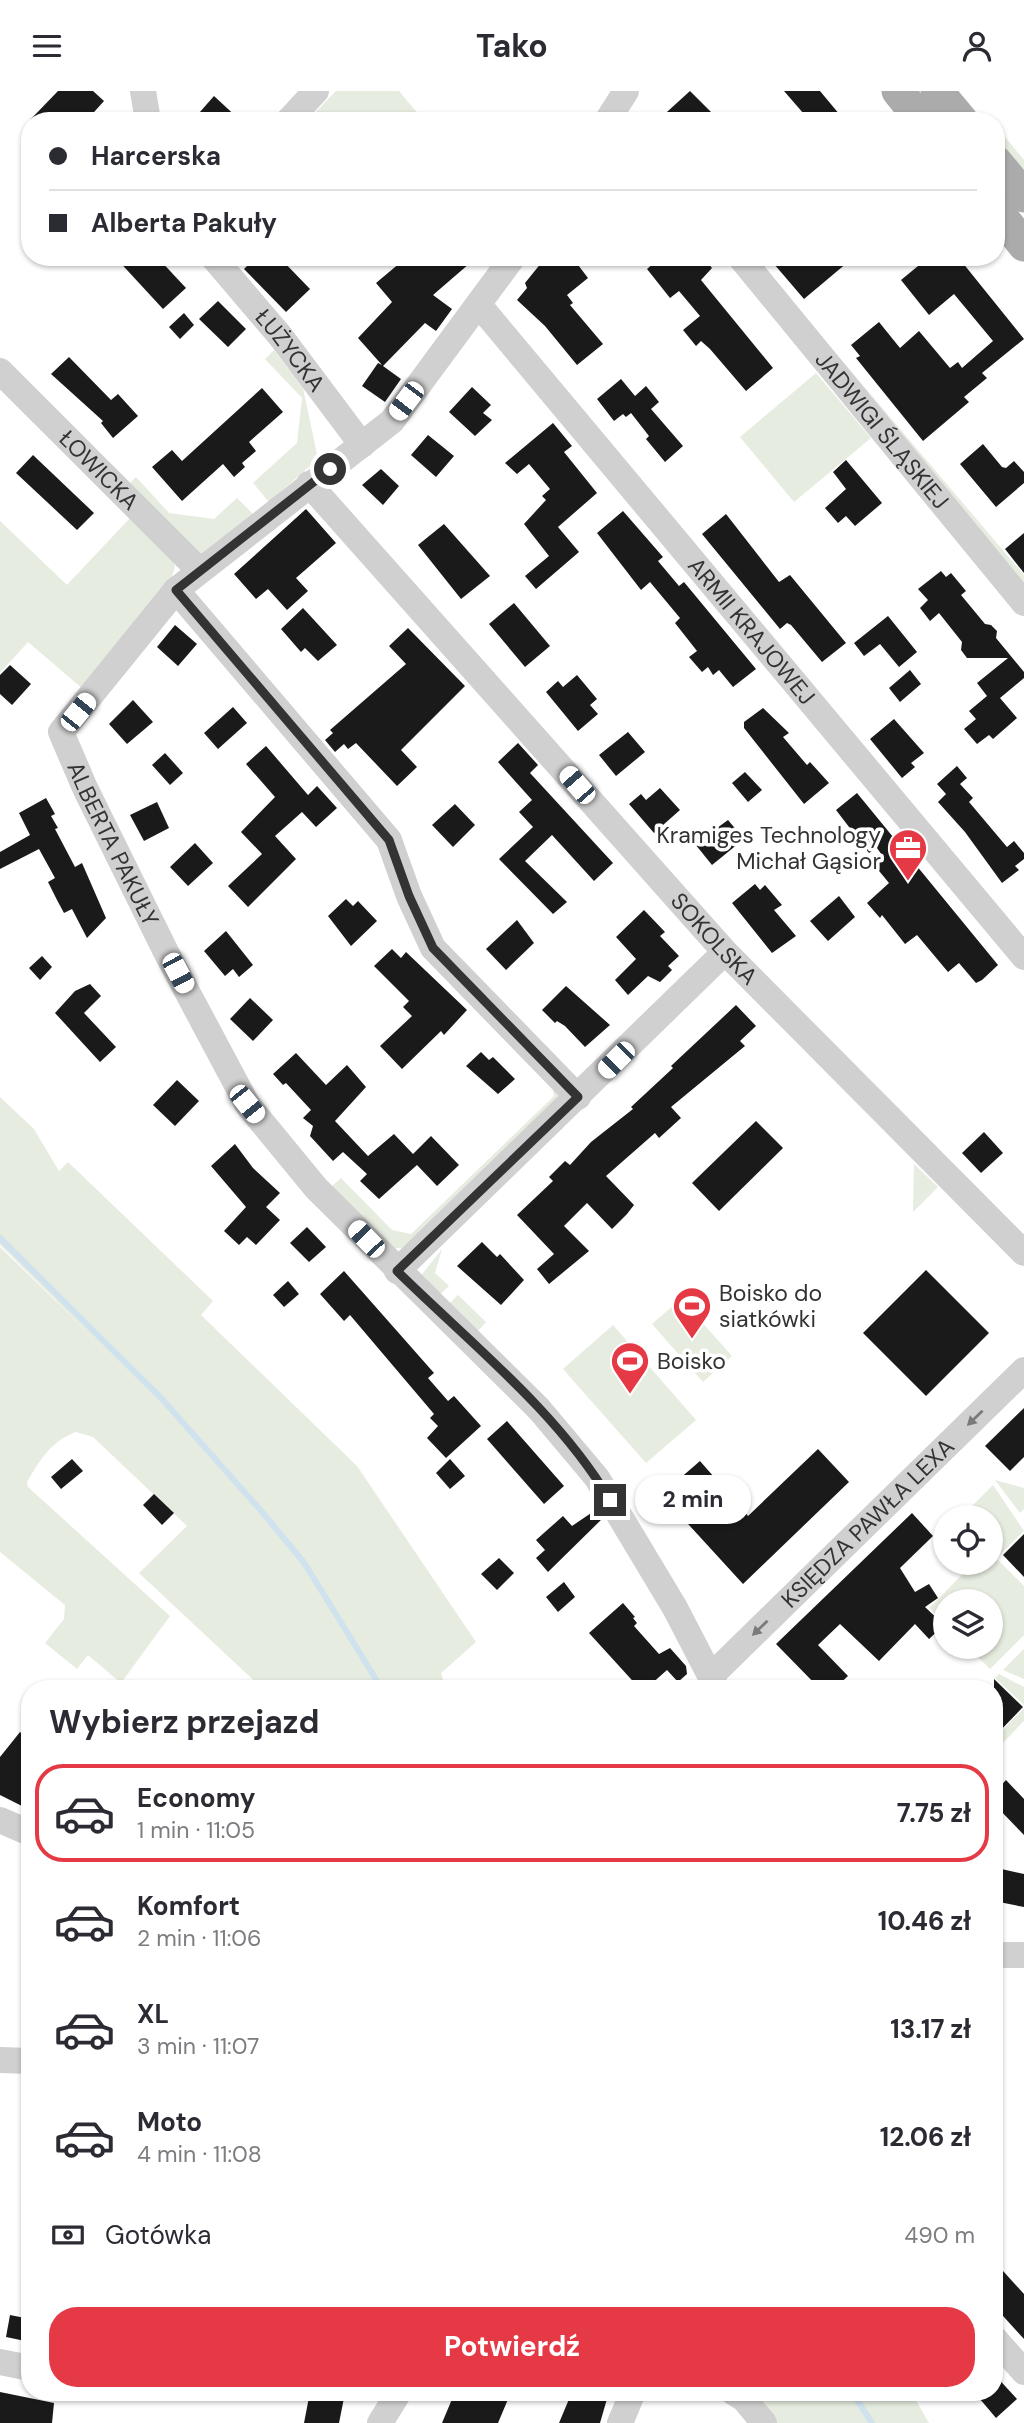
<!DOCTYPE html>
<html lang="pl">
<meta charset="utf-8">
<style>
:root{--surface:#fff;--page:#f7f7f7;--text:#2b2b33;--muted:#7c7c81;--line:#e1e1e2;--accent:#e63946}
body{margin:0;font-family:"DM Sans",sans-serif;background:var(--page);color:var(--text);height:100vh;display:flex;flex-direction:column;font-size:26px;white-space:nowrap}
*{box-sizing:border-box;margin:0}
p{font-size:23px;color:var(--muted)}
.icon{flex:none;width:38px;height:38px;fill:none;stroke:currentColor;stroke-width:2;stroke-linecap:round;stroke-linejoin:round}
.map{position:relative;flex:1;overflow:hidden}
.drawer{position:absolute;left:21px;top:1589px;width:982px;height:721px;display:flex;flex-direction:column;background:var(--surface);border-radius:28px;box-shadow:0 2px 5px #0004}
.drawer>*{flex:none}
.hud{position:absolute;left:21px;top:21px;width:984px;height:154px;border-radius:28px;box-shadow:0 2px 5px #0004;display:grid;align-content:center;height:154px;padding:0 28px;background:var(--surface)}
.fabs{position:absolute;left:933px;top:1414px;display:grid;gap:14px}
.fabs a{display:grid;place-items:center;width:70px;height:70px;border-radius:50%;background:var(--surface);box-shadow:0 2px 5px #0004;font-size:35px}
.end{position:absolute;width:32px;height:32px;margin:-16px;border:9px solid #333;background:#fff;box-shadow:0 0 0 4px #fff}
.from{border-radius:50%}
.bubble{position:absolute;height:49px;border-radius:24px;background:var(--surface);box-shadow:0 2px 5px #0004;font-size:23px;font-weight:700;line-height:49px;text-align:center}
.car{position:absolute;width:21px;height:42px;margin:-21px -10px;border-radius:9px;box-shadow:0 0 5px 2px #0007;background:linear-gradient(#fff 24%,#345 0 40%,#fff 0 76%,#345 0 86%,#fff 0)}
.hud b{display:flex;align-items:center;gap:24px;height:66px;font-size:26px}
.hud b+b{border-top:2px solid var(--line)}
.hud i{width:18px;height:18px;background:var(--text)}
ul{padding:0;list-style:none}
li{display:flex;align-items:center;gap:21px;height:98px;margin:0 14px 10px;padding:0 14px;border:4px solid transparent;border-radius:28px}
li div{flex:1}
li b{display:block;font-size:26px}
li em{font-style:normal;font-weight:700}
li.current{border-color:var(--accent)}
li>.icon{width:63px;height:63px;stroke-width:1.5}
h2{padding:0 28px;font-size:32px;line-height:84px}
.pay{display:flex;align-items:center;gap:18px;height:77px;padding:0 28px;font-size:26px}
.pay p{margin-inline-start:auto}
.action{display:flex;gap:14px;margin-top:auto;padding:14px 28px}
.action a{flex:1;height:80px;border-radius:28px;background:var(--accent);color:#fff;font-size:28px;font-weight:700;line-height:80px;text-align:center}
header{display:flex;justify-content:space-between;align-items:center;height:91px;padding:0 28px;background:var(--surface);font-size:32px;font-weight:700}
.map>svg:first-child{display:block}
.green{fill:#e6ecdf}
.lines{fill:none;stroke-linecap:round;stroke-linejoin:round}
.stream{stroke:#cfe2ee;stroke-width:6}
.building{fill:#1a1a1a}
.minor{stroke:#d0d0d0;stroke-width:26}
.major{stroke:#ababab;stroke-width:33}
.oneway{fill:#7a7a7a}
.route{stroke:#333;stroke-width:9}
.labels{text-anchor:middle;stroke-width:7;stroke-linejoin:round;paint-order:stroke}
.street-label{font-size:23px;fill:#333;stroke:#fff}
.poi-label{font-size:23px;fill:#333;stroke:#fff;text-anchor:start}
</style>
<header><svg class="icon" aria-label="menu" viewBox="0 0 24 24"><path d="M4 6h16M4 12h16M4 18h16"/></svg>Tako<svg class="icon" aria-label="person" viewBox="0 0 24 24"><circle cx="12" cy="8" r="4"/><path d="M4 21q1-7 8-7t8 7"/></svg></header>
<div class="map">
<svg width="1024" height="2332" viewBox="0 0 1024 2332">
<rect width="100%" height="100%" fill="#fff"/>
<g class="green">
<polygon points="336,0 399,0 424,30 307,30"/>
<polygon points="996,35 1024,69 1024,89 996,55"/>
<polygon points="799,219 1024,484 1024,501"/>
<polygon points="274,259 303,297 318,368 269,411 253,392 297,352 302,307 265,268"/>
<polygon points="816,282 871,347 794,411 740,346"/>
<polygon points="136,386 169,422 214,428 237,407 254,424 202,463 194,460 130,392"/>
<polygon points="131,426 173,469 175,476 170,491 83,598 28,551 0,582 0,430 67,494"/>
<polygon points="551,988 560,996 560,1010 402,1157 394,1157 331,1096 341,1087 392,1139 411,1143 554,1005"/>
<path d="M 0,1006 L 34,1038 L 59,1080 L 68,1071 L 213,1210 L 201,1224 L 357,1375 L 476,1551 L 441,1582 L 446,1598 L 263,1598 L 139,1482 L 187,1435 L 93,1346 L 76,1341 C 51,1350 40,1369 27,1391 L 28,1396 L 170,1525 L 121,1592 L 88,1564 L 77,1578 L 45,1552 L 64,1528 L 65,1514 L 0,1461 L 0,1156 L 88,1241 L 0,1154 Z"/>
<polygon points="914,1073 938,1096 913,1121"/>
<polygon points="442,1158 435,1182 449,1195 437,1206 420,1186"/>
<polygon points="458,1204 486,1231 477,1241 449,1213"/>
<polygon points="681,1208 732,1265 703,1291 652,1233"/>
<polygon points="613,1234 696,1329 646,1372 563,1278"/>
<polygon points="995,1389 1024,1397 1024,1418 1020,1422"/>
<polygon points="993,1394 1024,1440 998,1466 991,1458 990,1426 961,1426"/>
<polygon points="991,1462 1024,1495 1024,1544 990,1578 968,1556 990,1556 990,1510 945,1510 945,1533 929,1517 974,1472 990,1472"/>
<polygon points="1024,1558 1024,1588 1003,1579"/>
<polygon points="999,1583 1024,1596 1024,1614 995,1587"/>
<polygon points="1024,1617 1024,1630 994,1661 994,1648"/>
<polygon points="745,2301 911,2301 929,2332 775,2332"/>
</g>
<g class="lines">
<g class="stream">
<polyline points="0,1147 162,1308 263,1422 305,1473 382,1598"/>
<polyline points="852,2301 872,2332"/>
</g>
</g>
<g class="building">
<polygon points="58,0 93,0 104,10 86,30 29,30"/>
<polygon points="690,0 720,30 657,30"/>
<polygon points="784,0 820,0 845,30 810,30"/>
<polygon points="214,5 241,30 192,30"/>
<polygon points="115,166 157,166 186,197 163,218"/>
<polygon points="256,166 279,166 310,198 286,221 244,178"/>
<polygon points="407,166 477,166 433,204 452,218 436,240 425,232 383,275 401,288 385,311 362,295 378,272 382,274 358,247 392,211 376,192"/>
<polygon points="546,166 572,166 588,187 567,204 573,212 570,214 603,253 577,274 545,235 517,209 527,197 525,192"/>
<polygon points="661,166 681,166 688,175 703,166 712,177 701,189 773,277 746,300 710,258 701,250 696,255 683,239 700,225 679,200 670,207 647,178"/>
<polygon points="768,166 854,166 804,208"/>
<polygon points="929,166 958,166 1024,248 982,282 987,287 964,306 969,311 923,350 856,267 860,265 851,254 879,231 900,257 919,240 950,277 958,271 962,277 993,250 954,203 929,224 901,189"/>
<polygon points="218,210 246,238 228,256 199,228"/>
<polygon points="184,222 194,234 180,248 169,236"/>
<polygon points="69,266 111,309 118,303 138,325 113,347 101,332 103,330 51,283"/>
<polygon points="621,288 635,305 646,295 659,311 651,318 683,355 665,371 646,348 649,345 631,322 626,326 623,323 614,330 597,308"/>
<polygon points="472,296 491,314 483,322 492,329 475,345 449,321"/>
<polygon points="262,297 283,321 249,351 256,360 242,372 245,376 234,386 223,373 182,410 152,376 172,359 182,370"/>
<polygon points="553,332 572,355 564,361 597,402 558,436 579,461 536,498 525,485 549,465 524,433 546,409 542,405 550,398 529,373 517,383 505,372"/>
<polygon points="428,344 454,365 436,386 411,364"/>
<polygon points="983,353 1002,376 1006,377 1014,370 1024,381 1024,392 996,416 960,373"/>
<polygon points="33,364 94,422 77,439 16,382"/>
<polygon points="846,369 882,412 855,435 846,425 838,432 825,417 846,398 833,381"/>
<polygon points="381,378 399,395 383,414 362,394"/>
<polygon points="306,418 336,452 296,487 308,500 287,519 268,498 256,508 234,483"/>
<polygon points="623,420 663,466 658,470 679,495 684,491 756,578 733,596 719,579 713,584 708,576 702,581 689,566 697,560 675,532 680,527 650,491 641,499 597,442"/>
<polygon points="726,423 779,491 790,484 846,552 822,571 791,534 787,532 780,538 702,443"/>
<polygon points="444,433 490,485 461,508 418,454"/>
<polygon points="1024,442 1024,482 1005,458"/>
<polygon points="941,480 946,486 951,482 966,500 961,504 985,533 991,534 997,540 996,547 1024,581 1024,587 1000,607 1017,627 993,648 989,644 977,653 964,638 976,628 969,620 987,605 977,592 1008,567 967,567 961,559 962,551 939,522 930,530 920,517 928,509 918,498"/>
<polygon points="514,512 550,555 525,576 489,533"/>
<polygon points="303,517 337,554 318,570 305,557 301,561 281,538"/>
<polygon points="888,525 917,561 899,576 880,553 864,565 854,552"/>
<polygon points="175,534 197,553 178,575 157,556"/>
<polygon points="408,537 465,595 401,659 417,676 397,695 356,652 348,658 344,653 335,661 325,649 333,642 330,639 406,573 389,555"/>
<polygon points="10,574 31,593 12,614 0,603 0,584"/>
<polygon points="910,579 921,593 900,611 889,597"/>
<polygon points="577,584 597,608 590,614 598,623 578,640 546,601 558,590 563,596"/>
<polygon points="133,609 153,631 127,653 109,633"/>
<polygon points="233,616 247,632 218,658 204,642"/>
<polygon points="763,617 789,642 783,646 807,674 810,671 829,692 804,713 744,637 744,631"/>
<polygon points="894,628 924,662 911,672 915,676 902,687 870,648"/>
<polygon points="628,641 645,661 616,685 599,664"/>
<polygon points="518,652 538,674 530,682 613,772 594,790 552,744 525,770 567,811 553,823 499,768 533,736 519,721 532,709 498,671"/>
<polygon points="266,655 308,704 317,695 337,717 316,736 302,721 275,745 296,768 248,816 228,795 262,763 241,741 275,706 246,673"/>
<polygon points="165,662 183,682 170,694 152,674"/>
<polygon points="957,675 967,687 960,693 973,707 969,711 1007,756 1014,750 1024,762 1024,768 1015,775 1019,779 1002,792 965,741 938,711 946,703 937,693"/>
<polygon points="745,681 762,699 748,711 732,692"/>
<polygon points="660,697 680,719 654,742 629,713 641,703 646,709"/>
<polygon points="857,702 998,874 982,889 976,892 959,872 948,881 917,844 905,853 882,824 880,827 867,812 889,792 875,775 884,767 877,757 869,762 836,719"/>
<polygon points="46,707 55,723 51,725 58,737 55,738 75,776 82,772 106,827 87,847 72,818 64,822 57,809 48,791 55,787 39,758 0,778 0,761 30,744 19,722"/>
<polygon points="157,711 169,737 144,750 130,724"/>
<polygon points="455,713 475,734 453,756 432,734"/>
<polygon points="728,729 744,748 712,774 695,753"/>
<polygon points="195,752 213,772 188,795 170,776"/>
<polygon points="755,793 760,799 765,794 782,814 774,819 796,845 772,862 732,812"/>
<polygon points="839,805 855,826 828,850 810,830"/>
<polygon points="346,808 353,815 358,810 377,830 351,855 328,825"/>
<polygon points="644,819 665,841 660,845 679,865 668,875 672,879 660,891 648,885 628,904 615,889 636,868 616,846"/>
<polygon points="517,829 534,852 506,879 486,858"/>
<polygon points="226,840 253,874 239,886 233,878 225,885 204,860"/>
<polygon points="392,858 401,867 406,861 467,919 444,944 441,940 402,978 380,955 412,925 403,916 409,910 374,875"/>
<polygon points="42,865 52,876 40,889 29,877"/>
<polygon points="90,893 101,905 84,922 116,956 100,971 55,922 75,900"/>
<polygon points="566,895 610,934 585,956 565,935 557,930 555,932 542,919"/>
<polygon points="250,907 273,929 253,950 230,928"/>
<polygon points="736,914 756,935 740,950 745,955 671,1016 681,1027 659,1047 655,1042 606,1085 634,1114 627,1123 612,1138 587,1112 564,1135 589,1160 549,1193 537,1178 554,1163 517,1124 553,1090 549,1086 565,1070 570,1074 591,1051 633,1018 631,1016 673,977 671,975"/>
<polygon points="481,961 489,969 493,966 515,988 498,1003 466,975"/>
<polygon points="296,962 326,994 347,974 366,996 335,1030 368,1065 394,1043 413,1063 431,1045 459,1074 437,1095 417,1074 379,1108 360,1090 367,1083 343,1061 333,1070 310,1045 313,1035 303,1027 311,1019 286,992 283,994 273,983"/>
<polygon points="177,989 199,1010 175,1035 153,1014"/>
<polygon points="756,1030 783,1057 719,1120 692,1092"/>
<polygon points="984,1041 1003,1062 981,1082 962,1062"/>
<polygon points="235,1053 253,1077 280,1102 266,1116 280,1129 256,1154 247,1146 239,1154 224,1140 246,1116 211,1075"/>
<polygon points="307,1136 326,1156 309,1171 290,1152"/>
<polygon points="482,1151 497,1166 500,1163 524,1189 501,1214 457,1175"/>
<polygon points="926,1179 989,1242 926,1305 863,1242"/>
<polygon points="344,1180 434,1282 428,1287 448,1310 454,1305 481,1335 446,1367 427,1347 438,1335 430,1327 434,1323 350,1224 344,1230 320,1203"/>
<polygon points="288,1190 299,1203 284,1216 273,1204"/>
<polygon points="1024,1317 1024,1366 1010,1380 985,1355"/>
<polygon points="507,1330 564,1395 544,1413 487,1348"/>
<polygon points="818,1358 849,1391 743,1493 657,1399 674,1384 678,1389 700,1370 748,1425"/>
<polygon points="72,1368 83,1380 61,1398 51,1386"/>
<polygon points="450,1368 465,1385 450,1398 436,1382"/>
<polygon points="154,1403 174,1422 162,1434 143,1414"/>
<polygon points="597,1418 603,1427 548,1481 536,1467 545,1459 536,1449 563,1425 572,1435"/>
<polygon points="912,1422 933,1445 900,1477 915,1501 929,1493 938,1507 925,1516 944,1534 929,1548 915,1533 879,1570 840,1533 818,1554 848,1585 834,1598 820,1598 776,1553"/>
<polygon points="1024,1443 1024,1486 1003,1464"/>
<polygon points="499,1467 514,1482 497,1499 481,1483"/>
<polygon points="564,1491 575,1506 558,1521 546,1506"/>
<polygon points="623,1512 635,1526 633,1527 637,1532 634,1535 659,1563 670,1557 686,1575 687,1583 678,1591 667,1579 649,1595 646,1592 640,1598 589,1542"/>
<polygon points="994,1588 1023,1616 994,1646"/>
<polygon points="20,1641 30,1649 30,1670 23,1683 30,1687 30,1708 26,1717 0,1704 0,1666"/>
<polygon points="1006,1689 1024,1708 1024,1744 994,1713 994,1702"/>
<polygon points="997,1777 1024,1783 1024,1816 994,1810"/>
<polygon points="994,2170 1024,2203 1024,2248 994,2215"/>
<polygon points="10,2224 30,2228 30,2251 6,2246"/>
<polygon points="994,2283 1017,2308 996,2327 974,2301 994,2301"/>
<polygon points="0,2301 54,2312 52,2332 0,2332"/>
<polygon points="310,2301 340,2301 340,2306 344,2307 339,2332 304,2332"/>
<polygon points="455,2301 511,2301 498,2332 442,2332"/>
<polygon points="572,2301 609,2301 600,2332 559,2332"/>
</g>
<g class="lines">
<g class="minor">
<polyline points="143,0 148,30"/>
<polyline points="288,30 316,0"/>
<polyline points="607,30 626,0"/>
<path id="s1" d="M 213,166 L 281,246 L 362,354"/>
<path id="s2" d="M 513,166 L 392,330 L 176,499 L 61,641 L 85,697 L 166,861 L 247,1013 L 316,1097 L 539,1318 L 597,1387 L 675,1517 L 717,1598"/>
<path id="s3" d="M 740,166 L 1024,512"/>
<path id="s4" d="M 479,214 L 1024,866"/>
<path id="s5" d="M 0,280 L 198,478"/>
<path id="s6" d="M 309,393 L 725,861 L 1024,1162"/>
<polyline points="176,499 389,749 409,805 433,857 578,1006"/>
<polyline points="397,1180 725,861"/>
<path id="s7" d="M 711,1585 L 1024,1279"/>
<polyline points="0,1729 30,1742"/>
<polyline points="994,1864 1024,1864"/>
<polyline points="0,1969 30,1970"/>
<polyline points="994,2247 1024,2281"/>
<polyline points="0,2271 30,2277"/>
<polyline points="733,2301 744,2308 764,2332"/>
<polyline points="380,2332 399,2301"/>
<polyline points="620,2332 633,2301"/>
</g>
<g class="major">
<polyline points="898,0 922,30"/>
<polyline points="937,0 962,30"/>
<polyline points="996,71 1024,105"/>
<polyline points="996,119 1024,154"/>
</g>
</g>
<defs><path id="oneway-solid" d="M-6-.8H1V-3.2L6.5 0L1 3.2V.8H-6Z" transform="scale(1.75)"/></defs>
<g class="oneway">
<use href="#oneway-solid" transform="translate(975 1327) rotate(136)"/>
<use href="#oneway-solid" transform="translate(760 1537) rotate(136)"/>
</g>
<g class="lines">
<path class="route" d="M 330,378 L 176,499 L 389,749 L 409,805 L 433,857 L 578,1006 L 397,1180 C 470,1252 557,1320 610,1409"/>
</g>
<defs>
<g id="office-pin" transform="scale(2.0125)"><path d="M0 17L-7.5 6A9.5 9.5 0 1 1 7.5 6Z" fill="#e63946" stroke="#fff"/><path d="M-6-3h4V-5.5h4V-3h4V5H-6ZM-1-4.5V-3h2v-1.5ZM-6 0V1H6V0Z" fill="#fff"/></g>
<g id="stadium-pin" transform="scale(2.0125)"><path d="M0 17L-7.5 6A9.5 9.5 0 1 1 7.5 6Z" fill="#e63946" stroke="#fff"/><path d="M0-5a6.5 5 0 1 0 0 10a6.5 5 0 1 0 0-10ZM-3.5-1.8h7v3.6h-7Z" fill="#fff"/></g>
</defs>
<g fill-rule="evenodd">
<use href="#office-pin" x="908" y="757"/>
<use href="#stadium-pin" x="692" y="1215"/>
<use href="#stadium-pin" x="630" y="1270"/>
</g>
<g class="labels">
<g class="street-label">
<text dy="8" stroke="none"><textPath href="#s1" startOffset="121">ŁUŻYCKA</textPath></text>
<text dy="8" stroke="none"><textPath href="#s3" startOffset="224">JADWIGI ŚLĄSKIEJ</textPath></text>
<text dy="8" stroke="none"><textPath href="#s5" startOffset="140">ŁOWICKA</textPath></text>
<text dy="8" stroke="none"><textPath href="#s4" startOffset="425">ARMII KRAJOWEJ</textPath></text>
<text dy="8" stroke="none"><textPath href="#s2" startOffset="784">ALBERTA PAKUŁY</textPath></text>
<text dy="8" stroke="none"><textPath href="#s6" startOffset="609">SOKOLSKA</textPath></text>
<text dy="8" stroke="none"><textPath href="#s7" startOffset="219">KSIĘDZA PAWŁA LEXA</textPath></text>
</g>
<g class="poi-label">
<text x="881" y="752" text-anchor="end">Kramiges Technology<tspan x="881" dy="26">Michał Gąsior</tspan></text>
<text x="719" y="1210">Boisko do<tspan x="719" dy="26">siatkówki</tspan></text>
<text x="657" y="1278">Boisko</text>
</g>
</g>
</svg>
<div class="fabs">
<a><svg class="icon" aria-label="locate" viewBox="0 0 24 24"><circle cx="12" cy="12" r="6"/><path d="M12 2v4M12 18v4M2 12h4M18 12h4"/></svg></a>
<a><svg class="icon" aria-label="layers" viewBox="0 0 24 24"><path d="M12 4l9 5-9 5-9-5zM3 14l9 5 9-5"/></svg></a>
</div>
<i class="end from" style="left:330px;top:378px"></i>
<i class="end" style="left:610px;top:1409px"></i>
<div class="bubble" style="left:635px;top:1384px;width:116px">2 min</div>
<i class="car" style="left:406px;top:310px;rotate:217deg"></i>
<i class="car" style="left:78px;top:621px;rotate:39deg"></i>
<i class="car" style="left:577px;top:694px;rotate:319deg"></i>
<i class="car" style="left:178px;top:882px;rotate:152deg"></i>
<i class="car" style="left:616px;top:969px;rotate:225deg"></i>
<i class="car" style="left:247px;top:1013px;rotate:141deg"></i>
<i class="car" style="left:366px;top:1148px;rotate:316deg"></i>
<div class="hud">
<b><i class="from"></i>Harcerska</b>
<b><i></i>Alberta Pakuły</b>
</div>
<section class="drawer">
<h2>Wybierz przejazd</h2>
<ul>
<li class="current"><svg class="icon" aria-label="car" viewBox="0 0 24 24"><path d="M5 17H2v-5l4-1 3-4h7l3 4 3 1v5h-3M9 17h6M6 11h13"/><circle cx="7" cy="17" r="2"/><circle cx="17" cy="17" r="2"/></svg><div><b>Economy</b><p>1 min · 11:05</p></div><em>7.75 zł</em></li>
<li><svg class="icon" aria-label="car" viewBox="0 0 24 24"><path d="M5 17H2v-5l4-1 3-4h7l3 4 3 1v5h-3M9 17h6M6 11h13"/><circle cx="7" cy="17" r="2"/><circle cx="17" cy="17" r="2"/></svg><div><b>Komfort</b><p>2 min · 11:06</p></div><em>10.46 zł</em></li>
<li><svg class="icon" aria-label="car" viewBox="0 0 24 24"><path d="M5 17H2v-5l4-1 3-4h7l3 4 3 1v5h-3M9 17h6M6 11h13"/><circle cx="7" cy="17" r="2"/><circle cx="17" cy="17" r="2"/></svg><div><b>XL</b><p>3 min · 11:07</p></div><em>13.17 zł</em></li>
<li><svg class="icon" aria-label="car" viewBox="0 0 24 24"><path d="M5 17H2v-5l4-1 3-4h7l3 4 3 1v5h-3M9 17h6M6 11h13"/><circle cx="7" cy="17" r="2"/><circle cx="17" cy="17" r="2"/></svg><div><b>Moto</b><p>4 min · 11:08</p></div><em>12.06 zł</em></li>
</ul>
<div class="pay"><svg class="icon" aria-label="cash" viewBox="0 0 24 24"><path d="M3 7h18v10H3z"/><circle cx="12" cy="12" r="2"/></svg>Gotówka<p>490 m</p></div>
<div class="action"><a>Potwierdź</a></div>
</section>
</div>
